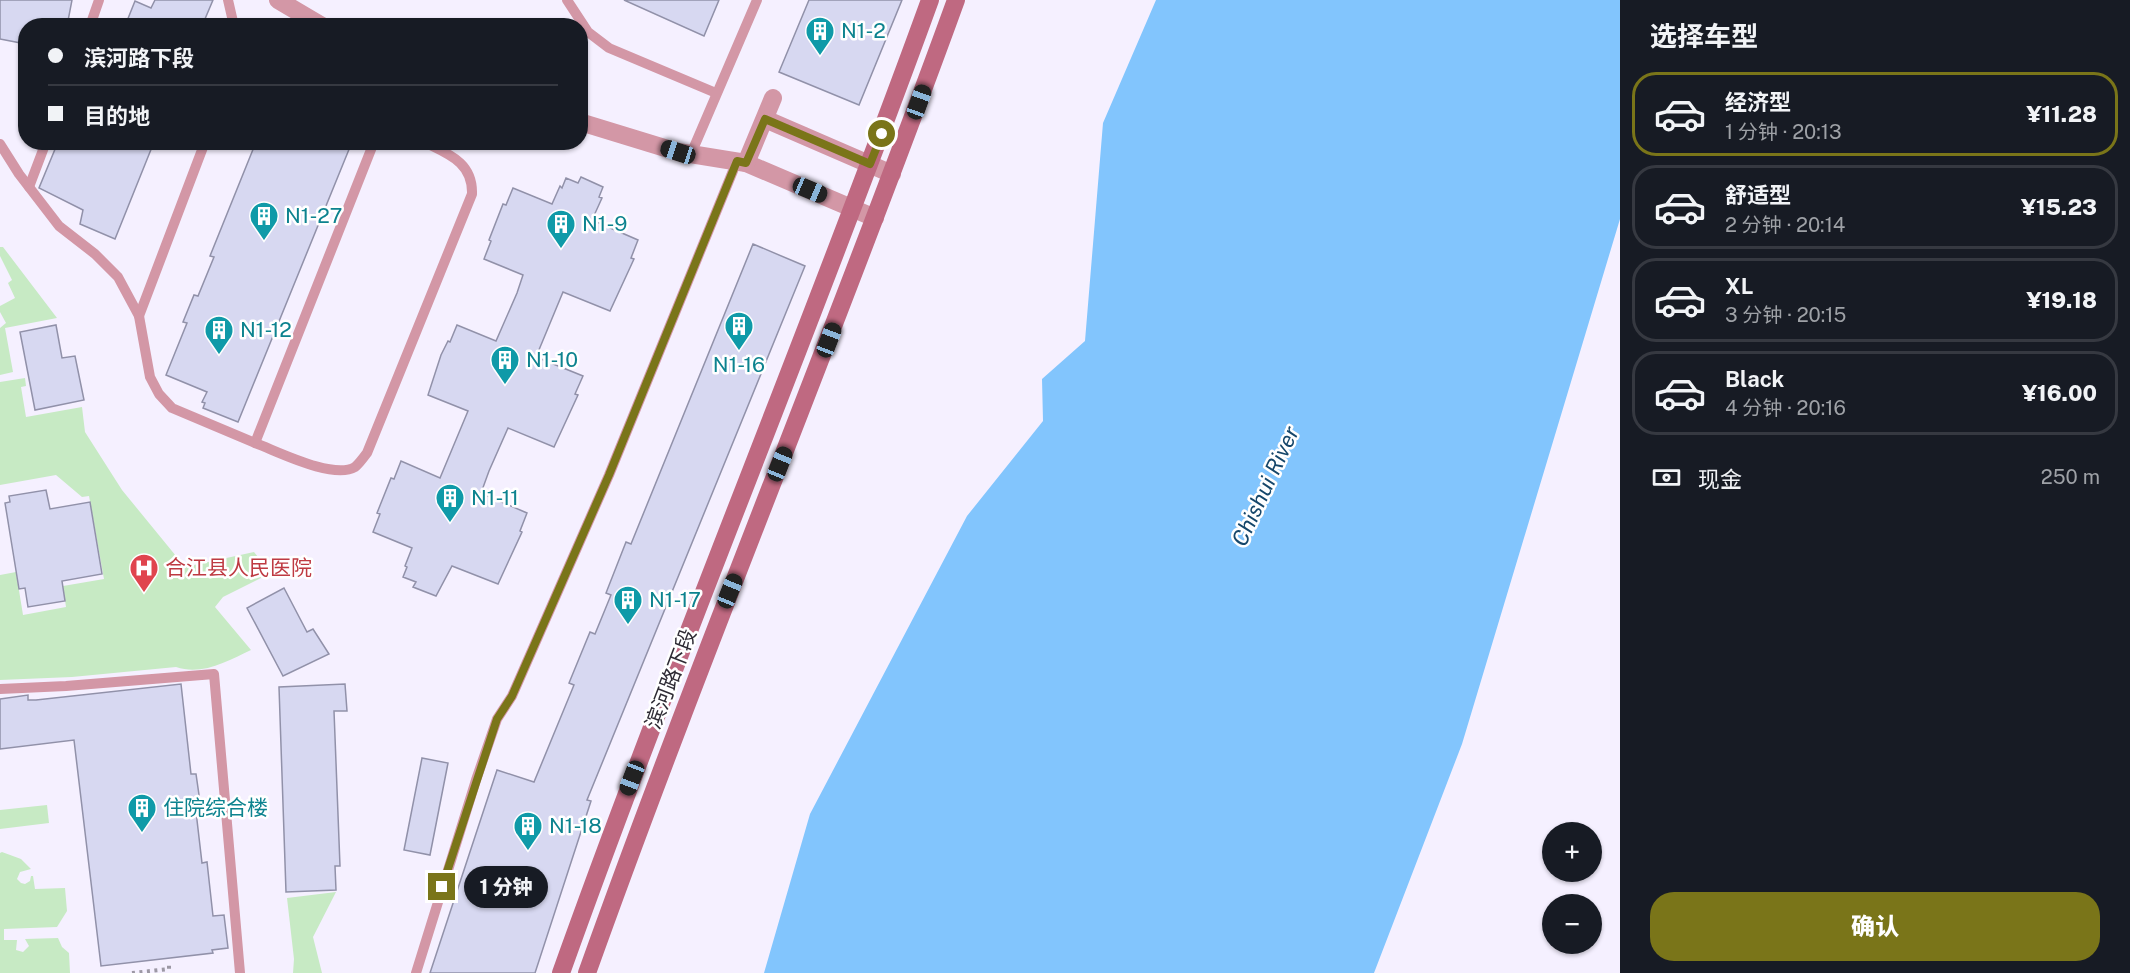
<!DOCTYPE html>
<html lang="zh">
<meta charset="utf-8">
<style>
:root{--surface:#171b24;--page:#242831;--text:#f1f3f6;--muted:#9ea1a6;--line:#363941;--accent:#7a7519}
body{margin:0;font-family:"Public Sans","Noto Sans SC",sans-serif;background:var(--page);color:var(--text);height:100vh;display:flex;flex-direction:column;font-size:22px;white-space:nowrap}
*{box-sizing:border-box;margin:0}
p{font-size:20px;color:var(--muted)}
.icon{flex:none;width:33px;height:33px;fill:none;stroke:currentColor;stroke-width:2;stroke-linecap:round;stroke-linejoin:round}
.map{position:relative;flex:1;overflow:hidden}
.side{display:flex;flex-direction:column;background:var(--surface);width:510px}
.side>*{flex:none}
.banner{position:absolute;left:18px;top:18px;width:570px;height:132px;border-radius:24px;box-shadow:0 2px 4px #0004;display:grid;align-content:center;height:132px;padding:0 30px;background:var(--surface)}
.fabs{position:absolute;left:1542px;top:822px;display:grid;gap:12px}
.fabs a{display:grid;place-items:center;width:60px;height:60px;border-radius:50%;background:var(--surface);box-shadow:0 2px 4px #0004;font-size:30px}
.end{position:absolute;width:27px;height:27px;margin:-14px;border:8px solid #7a7519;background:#fff;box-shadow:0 0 0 3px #fff}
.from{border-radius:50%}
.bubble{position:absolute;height:42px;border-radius:21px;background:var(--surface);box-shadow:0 2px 4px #0004;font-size:20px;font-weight:800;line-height:42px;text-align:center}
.car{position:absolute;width:18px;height:36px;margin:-18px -9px;border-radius:8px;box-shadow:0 0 4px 2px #0007;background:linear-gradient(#222 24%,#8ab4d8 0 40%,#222 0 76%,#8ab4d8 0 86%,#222 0)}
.banner b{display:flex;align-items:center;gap:21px;height:57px;font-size:22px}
.banner b+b{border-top:2px solid var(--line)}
.banner i{width:15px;height:15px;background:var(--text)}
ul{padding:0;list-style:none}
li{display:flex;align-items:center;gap:18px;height:84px;margin:0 12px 9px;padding:0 18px;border:3px solid var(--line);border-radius:24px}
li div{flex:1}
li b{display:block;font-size:22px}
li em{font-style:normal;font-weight:800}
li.on{border-color:var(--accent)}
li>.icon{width:54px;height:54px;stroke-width:1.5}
h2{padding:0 30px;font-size:27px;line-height:72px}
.pay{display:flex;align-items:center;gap:15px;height:66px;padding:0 30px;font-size:22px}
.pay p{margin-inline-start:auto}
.primary-button{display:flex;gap:12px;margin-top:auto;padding:12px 30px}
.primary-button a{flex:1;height:69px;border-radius:24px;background:var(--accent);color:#fff;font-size:24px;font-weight:800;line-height:69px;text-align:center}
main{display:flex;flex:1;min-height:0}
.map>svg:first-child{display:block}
.green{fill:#c7eac4}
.water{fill:#82c5fd}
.building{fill:#d7d8f1;stroke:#9191a9;stroke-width:1.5}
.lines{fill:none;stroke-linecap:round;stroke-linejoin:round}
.path{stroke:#9c98a4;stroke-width:4;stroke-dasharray:3 4.5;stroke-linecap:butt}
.lane{stroke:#d397a6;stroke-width:10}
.street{stroke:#d397a6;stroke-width:18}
.secondary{stroke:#bf6981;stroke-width:18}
.route{stroke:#7a7519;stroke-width:8}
.labels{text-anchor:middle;stroke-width:5;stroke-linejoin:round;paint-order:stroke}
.culture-label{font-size:21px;fill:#0d838f;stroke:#fff;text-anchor:start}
.health-label{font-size:21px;fill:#be3a42;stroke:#fff;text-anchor:start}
.street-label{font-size:21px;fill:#2e2b34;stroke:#fff}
.water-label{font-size:22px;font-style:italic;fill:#15476b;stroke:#fff}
</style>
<main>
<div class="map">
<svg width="1620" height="973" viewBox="0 0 1620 973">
<rect width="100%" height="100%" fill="#f5f0ff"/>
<g class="green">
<polygon points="0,247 3,247 57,318 5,328 13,372 0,375 0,328 6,323 0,312 0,306 15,298 8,283 12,280 0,256"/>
<path d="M 25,378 L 26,386 L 21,387 L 26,417 L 82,407 L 85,432 L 122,490 L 185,567 L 254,552 L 271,573 L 223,597 L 215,607 L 251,650 C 228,661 202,676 176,667 L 72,677 L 0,680 L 0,575 L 16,572 L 23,615 L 66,607 L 63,586 L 104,579 L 89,496 L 82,497 L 56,475 L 0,485 L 0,382 Z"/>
<polygon points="47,805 49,823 0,829 0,810"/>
<polygon points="2,852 21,859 31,869 20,872 17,879 21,883 25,884 30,881 31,876 33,876 35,889 65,888 67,911 57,927 4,929 4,940 17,940 16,950 23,952 29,946 25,939 58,938 62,947 69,953 70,973 0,973 0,853"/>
<polygon points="336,892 313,937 322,973 293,973 294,959 287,898"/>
</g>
<polygon class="water" points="1156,0 1620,0 1620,219 1462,744 1374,973 764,973 810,814 967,516 1043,421 1042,379 1085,341 1103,123"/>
<g class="building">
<polygon points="0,0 72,0 67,26 26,26 26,44 0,39"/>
<polygon points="155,0 213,0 202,26 125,26 135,1 151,8"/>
<polygon points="624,0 719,0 704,36"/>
<polygon points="809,0 902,0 859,105 779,72"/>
<polygon points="58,142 154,142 115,239 80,224 83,210 39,188"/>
<polygon points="256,142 352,142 238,422 203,408 205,403 202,402 207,392 166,375 187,323 183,322 194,295 198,296 214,257 210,256"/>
<polygon points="581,177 603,187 599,197 602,198 592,220 638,240 631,258 634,259 610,311 563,292 536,357 583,376 575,394 578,395 554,447 508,428 489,471 481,493 527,513 520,531 522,532 498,584 452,566 436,596 413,587 416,582 403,577 407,567 405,566 412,548 373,532 380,514 377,513 391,478 394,479 401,461 440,478 468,411 428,395 441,355 448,341 450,342 457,325 496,341 517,293 523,275 484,259 491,241 489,240 503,204 506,205 513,188 552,204 560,186 562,188 566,178 578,183"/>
<polygon points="753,244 805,266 587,800 591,801 535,973 430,973 497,770 534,782 574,685 569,683 590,632 595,634 611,595 606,593 626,542 631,544"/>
<polygon points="56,325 62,358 75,356 84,400 35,410 20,332"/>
<polygon points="46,490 50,509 90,502 102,574 62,581 65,601 28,607 25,588 19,589 5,503 10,502 9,496"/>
<polygon points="284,588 307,632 313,629 329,654 283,676 247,608"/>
<polygon points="181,684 191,774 196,774 200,802 195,803 202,863 207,862 213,916 224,915 228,948 212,950 213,953 101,966 74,740 0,749 0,699 28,695 28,700 36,700"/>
<polygon points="345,684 347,711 334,711 340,866 335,866 336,890 286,892 279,687"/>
<polygon points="422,758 448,763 430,855 404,850"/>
</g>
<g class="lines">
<polyline class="path" points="132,973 169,969 169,964"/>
<g class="lane">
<polyline points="228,0 234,26"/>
<polyline points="567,0 588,32 609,48 716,93"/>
<polyline points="90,26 99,0"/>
<polyline points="0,144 19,174 59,226 95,254 118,277 139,316 150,377 159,394 172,408 255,443 374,142"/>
<polyline points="691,154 757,0"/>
<polyline points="29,187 46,142"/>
<polyline points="139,316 205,142"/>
<path d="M 255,443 C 277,451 333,480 355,467 C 359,464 364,457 367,453 L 472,194 C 473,162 448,154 424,142"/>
<polyline points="0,689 66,686 214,674 240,973"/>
<polyline points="416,973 476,780 497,719 512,696 609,475 737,161"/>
</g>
<g class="street">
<polyline points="278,0 322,26"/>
<polyline points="765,119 892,174"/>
<polyline points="580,122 678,152 746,163 875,218"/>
<polyline points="746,163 773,98"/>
</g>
<g class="secondary">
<path d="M 561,973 C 678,646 812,326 930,0"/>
<path d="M 587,973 C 704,646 838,326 956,0"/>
</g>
</g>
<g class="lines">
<polyline class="route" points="442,887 497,719 512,696 609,475 737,161 746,163 765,119 870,164 882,134"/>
</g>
<defs>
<g id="building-pin" transform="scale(1.5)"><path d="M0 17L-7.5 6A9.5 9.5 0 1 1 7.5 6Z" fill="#0f9aa8" stroke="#fff"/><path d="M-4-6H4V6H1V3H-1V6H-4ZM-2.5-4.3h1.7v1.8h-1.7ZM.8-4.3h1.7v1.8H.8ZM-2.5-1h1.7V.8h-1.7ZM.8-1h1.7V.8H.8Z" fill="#fff"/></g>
<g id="hospital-pin" transform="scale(1.5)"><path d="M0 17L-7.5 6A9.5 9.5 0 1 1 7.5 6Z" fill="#e0444e" stroke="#fff"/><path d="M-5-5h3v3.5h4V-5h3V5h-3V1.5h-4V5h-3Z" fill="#fff"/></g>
</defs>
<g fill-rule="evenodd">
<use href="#building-pin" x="820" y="31"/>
<use href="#building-pin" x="264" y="216"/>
<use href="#building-pin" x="561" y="224"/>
<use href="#building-pin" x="739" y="326"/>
<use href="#building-pin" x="219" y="330"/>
<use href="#building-pin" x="505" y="360"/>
<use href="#building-pin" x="450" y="498"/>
<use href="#hospital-pin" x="144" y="568"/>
<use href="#building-pin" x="628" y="600"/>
<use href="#building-pin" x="142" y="808"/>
<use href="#building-pin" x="528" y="826"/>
</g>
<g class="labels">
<g class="culture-label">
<text x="841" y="38">N1-2</text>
<text x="285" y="223">N1-27</text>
<text x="582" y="231">N1-9</text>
<text x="240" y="337">N1-12</text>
<text x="526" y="367">N1-10</text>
<text x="739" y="372" text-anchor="middle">N1-16</text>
<text x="471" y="505">N1-11</text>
<text x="649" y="607">N1-17</text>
<text x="163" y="815">住院综合楼</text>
<text x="549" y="833">N1-18</text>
</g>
<g class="health-label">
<text x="165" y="575">合江县人民医院</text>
</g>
<g class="street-label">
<text transform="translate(671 679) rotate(-69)" y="7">滨河路下段</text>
</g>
<g class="water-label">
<text transform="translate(1265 486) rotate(-65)" y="8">Chishui River</text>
</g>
</g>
</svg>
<div class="fabs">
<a>+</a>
<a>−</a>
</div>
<i class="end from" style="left:882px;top:134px"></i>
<i class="end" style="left:442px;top:887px"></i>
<div class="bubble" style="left:464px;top:866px;width:84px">1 分钟</div>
<i class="car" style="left:919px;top:102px;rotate:20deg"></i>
<i class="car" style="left:678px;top:152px;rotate:288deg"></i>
<i class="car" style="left:810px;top:190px;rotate:113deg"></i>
<i class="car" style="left:829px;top:340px;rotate:21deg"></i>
<i class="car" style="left:780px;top:464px;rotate:22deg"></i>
<i class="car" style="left:730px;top:591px;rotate:22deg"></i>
<i class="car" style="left:632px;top:778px;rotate:201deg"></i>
<div class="banner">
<b><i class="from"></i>滨河路下段</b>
<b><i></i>目的地</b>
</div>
</div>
<section class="side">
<h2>选择车型</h2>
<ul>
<li class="on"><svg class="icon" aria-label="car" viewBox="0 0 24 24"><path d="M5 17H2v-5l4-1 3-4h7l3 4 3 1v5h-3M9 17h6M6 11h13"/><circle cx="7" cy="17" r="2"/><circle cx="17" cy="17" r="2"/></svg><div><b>经济型</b><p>1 分钟 · 20:13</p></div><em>¥11.28</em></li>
<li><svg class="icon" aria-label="car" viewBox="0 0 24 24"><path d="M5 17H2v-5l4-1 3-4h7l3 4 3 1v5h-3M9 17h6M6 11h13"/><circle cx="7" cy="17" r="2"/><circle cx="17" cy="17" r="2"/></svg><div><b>舒适型</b><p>2 分钟 · 20:14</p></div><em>¥15.23</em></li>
<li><svg class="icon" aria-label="car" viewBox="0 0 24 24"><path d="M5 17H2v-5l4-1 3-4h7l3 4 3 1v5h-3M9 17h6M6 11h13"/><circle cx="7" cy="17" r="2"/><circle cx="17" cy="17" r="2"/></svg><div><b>XL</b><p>3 分钟 · 20:15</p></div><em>¥19.18</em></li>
<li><svg class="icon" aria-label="car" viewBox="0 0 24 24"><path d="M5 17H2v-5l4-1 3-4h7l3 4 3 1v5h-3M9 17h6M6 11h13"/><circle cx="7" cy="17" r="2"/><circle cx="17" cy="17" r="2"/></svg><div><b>Black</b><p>4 分钟 · 20:16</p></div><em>¥16.00</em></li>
</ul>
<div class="pay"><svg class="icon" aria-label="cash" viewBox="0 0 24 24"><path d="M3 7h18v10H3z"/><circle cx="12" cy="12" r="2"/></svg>现金<p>250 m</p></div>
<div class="primary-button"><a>确认</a></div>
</section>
</main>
